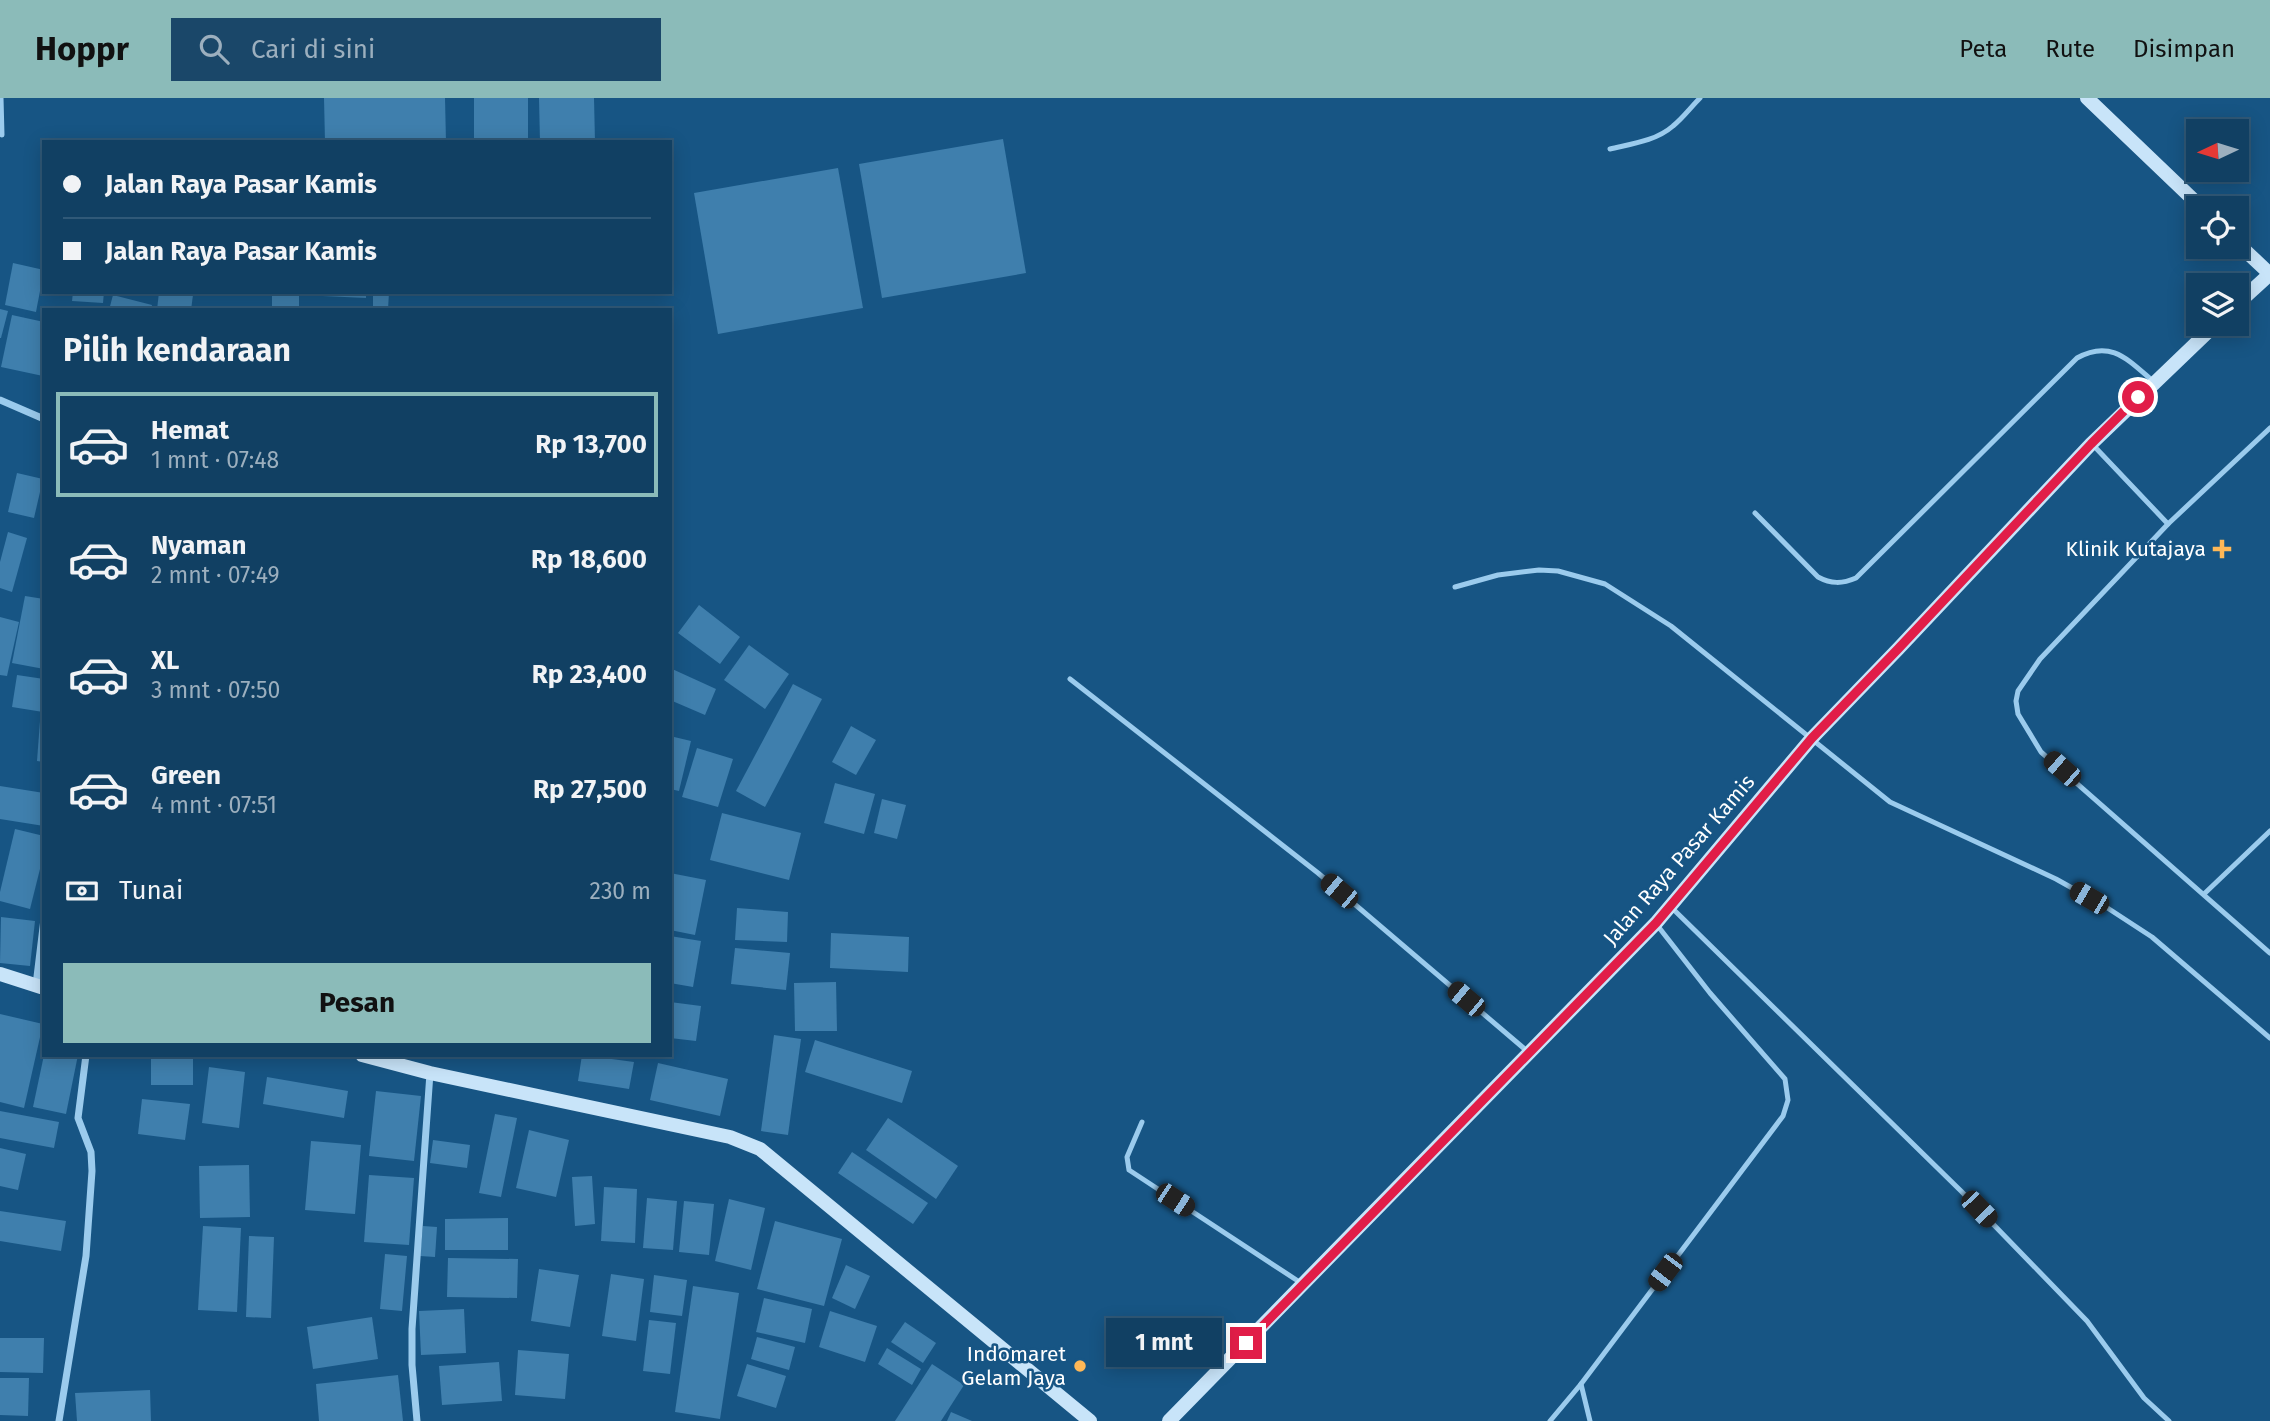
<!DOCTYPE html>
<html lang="id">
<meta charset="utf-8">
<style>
:root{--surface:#114063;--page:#1a4769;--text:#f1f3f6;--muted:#9cafbe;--line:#305978;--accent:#8bbbb9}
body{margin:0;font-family:"Fira Sans",sans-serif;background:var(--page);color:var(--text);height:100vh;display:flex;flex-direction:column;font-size:26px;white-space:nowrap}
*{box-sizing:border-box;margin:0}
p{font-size:23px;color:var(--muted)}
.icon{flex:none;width:38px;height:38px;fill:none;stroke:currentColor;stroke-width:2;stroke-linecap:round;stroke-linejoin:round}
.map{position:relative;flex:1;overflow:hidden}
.details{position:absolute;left:42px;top:210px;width:630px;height:749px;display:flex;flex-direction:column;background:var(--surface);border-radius:0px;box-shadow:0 4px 18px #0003,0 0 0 2px var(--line)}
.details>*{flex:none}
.top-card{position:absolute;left:42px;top:42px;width:630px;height:154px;border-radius:0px;box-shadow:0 4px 18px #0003,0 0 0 2px var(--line);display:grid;align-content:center;height:154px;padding:0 21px;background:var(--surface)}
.needle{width:46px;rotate:266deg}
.fabs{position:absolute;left:2186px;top:21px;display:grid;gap:14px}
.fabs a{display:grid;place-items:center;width:63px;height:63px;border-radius:0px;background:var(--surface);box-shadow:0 4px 18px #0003,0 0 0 2px var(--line);font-size:35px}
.end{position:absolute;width:32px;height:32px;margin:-16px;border:9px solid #e11d48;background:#fff;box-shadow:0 0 0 4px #fff}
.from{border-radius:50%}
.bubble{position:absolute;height:49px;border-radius:0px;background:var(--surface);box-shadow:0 4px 18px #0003,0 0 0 2px var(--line);font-size:23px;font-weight:700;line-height:49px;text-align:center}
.car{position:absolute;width:21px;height:42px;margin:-21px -10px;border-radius:9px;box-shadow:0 0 5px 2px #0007;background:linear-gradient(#222 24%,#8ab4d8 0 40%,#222 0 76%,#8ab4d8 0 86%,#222 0)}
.top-card b{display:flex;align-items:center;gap:24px;height:66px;font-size:26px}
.top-card b+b{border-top:2px solid var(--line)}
.top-card i{width:18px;height:18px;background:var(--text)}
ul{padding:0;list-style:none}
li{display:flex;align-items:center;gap:21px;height:105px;margin:0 14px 10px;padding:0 7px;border:4px solid transparent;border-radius:0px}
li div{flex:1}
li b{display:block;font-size:26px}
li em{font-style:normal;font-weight:700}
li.active{border-color:var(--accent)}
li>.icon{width:63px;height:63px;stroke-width:1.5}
h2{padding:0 21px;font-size:32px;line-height:84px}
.pay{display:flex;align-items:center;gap:18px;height:77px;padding:0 21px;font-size:26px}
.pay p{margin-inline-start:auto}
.primary-button{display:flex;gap:14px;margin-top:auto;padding:14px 21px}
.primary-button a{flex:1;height:80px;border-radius:0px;background:var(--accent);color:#111;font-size:28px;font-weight:700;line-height:80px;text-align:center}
header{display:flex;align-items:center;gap:42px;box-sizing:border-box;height:98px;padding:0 35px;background:var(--accent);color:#111}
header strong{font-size:33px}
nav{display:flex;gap:38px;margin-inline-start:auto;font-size:24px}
.search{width:490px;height:63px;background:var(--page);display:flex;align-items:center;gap:18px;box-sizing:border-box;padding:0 24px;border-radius:0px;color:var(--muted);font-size:26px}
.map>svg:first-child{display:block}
.building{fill:#3f7fad}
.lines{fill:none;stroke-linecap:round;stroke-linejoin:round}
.lane{stroke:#9bcbed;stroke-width:5}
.street{stroke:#9bcbed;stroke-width:7}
.secondary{stroke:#c8e4f9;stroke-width:14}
.route{stroke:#e11d48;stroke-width:9}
.poi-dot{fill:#ffb857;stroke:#175584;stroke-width:2.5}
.labels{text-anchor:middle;stroke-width:5;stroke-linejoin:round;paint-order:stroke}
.poi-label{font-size:21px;fill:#fff;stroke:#175584;text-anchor:end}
.street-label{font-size:21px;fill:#fff;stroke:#175584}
</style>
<header>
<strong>Hoppr</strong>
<div class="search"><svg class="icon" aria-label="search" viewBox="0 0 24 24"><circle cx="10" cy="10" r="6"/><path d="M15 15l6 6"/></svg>Cari di sini</div>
<nav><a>Peta</a><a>Rute</a><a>Disimpan</a></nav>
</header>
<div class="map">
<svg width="2270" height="1323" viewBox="0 0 2270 1323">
<rect width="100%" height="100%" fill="#175584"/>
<g class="building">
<polygon points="324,0 445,0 446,44 325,44"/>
<rect x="474" y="0" width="54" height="44"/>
<polygon points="539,0 594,0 595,44 540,44"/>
<polygon points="1003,41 1026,175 882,200 859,66"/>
<polygon points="838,70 863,210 718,236 694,95"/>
<polygon points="13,165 44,172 36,214 5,207"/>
<polygon points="73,194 104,194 103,205 72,203"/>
<polygon points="159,194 193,197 191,212 157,212"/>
<polygon points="301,194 366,194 366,200 301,197"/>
<polygon points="373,194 389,194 388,212 373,212"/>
<polygon points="299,196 299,212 272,212 272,197"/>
<polygon points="113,197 152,207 151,212 109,212"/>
<polygon points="0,211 8,213 1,240 0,240"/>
<polygon points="12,217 44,224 43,278 1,269"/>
<polygon points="17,375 43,381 34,420 8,414"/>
<polygon points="8,434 27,440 12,494 0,490 0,464"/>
<polygon points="25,498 44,501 44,571 12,565"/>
<polygon points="699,507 740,539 720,566 678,535"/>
<polygon points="0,519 19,524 7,578 0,577"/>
<polygon points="749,547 789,576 765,611 724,582"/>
<polygon points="670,570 716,591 705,617 670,602"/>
<polygon points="17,577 44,581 43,614 12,609"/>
<polygon points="793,586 822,601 765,709 736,693"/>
<polygon points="40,623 44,623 44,664 37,663"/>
<polygon points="851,628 876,642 856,677 832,664"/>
<polygon points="670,638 691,643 679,693 670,691"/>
<polygon points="697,650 733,661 718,709 682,699"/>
<polygon points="835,685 875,696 864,736 824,725"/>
<polygon points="0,688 44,695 44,728 0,721"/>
<polygon points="882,701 906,707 897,741 874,735"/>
<polygon points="722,715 801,735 789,782 710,762"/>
<polygon points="15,731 44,738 44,755 30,811 0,803 0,794"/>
<polygon points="670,775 706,782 695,837 670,832"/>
<polygon points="737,810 788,814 787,844 735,842"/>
<polygon points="1,819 35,823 30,868 0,865"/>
<polygon points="831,835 909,839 908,874 830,870"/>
<polygon points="670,838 701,843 693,889 670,885"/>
<polygon points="735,850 790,855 786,892 731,886"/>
<polygon points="836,884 837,933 795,933 794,885"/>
<polygon points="670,904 701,908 696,943 670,940"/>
<polygon points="0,916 43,926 24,1010 0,1004"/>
<polygon points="774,937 801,941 788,1037 761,1033"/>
<polygon points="815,942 912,973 902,1005 805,974"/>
<polygon points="44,957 78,957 66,1016 33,1009"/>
<polygon points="151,957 193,958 193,987 151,987"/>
<polygon points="582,957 634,964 629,991 578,983"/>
<polygon points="658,965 728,981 720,1018 650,1002"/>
<polygon points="209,969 245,974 239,1030 202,1025"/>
<polygon points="267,979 348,993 344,1020 263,1006"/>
<polygon points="376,993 421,998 414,1063 369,1058"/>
<polygon points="142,1001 190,1006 185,1042 138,1036"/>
<polygon points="0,1013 59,1024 54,1050 0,1040"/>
<polygon points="495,1016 517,1020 501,1099 479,1095"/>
<polygon points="888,1020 958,1068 936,1101 866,1052"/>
<polygon points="529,1032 569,1042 556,1099 516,1090"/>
<polygon points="433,1042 470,1047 467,1070 430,1065"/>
<polygon points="311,1043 361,1047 355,1116 305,1112"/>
<polygon points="0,1050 26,1056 18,1092 0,1088"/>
<polygon points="852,1054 928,1105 913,1126 838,1075"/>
<polygon points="249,1067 250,1119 200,1120 199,1068"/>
<polygon points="369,1077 414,1080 409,1147 364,1144"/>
<polygon points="592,1078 595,1126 575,1128 572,1079"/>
<polygon points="604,1089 637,1091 635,1145 601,1143"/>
<polygon points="647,1100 677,1103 673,1152 643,1150"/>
<polygon points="729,1101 765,1110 751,1172 715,1163"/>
<polygon points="684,1103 714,1106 709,1157 679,1154"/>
<polygon points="0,1113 66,1123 61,1153 0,1143"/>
<polygon points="508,1120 508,1152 445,1152 445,1121"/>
<polygon points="775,1123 842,1141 824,1208 757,1191"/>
<polygon points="203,1128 241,1130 237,1214 198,1212"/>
<polygon points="423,1128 437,1129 435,1159 420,1158"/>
<polygon points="249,1138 274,1139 271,1220 246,1219"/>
<polygon points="385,1156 407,1158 402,1213 380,1211"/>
<polygon points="448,1160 518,1161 517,1200 447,1199"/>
<polygon points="846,1167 870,1178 855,1211 832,1200"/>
<polygon points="539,1171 579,1177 570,1229 531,1223"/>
<polygon points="611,1176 644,1181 636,1243 602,1238"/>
<polygon points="654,1177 687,1182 682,1218 650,1214"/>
<polygon points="693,1188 739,1195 720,1321 675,1314"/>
<polygon points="764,1200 812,1211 805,1245 756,1234"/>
<polygon points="464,1211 466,1255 421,1257 419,1213"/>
<polygon points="830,1213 877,1228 865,1264 819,1249"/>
<polygon points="372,1219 378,1261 313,1271 307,1229"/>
<polygon points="649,1222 676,1225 670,1276 643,1273"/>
<polygon points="905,1224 936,1245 923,1265 891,1244"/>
<polygon points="757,1239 795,1249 789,1272 751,1261"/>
<polygon points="0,1240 44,1240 43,1275 0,1274"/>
<polygon points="887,1250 921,1271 912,1287 878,1266"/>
<polygon points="518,1252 569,1256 565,1301 515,1297"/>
<polygon points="499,1264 502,1303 442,1307 439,1268"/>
<polygon points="747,1266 786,1278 776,1310 737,1298"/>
<polygon points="932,1266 964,1287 941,1323 895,1323"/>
<polygon points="398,1277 403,1323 319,1323 316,1286"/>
<polygon points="0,1280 29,1280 28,1318 0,1317"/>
<polygon points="150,1292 151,1323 77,1323 75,1295"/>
<polygon points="951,1314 972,1323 947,1323"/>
</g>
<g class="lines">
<g class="lane">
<polyline points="1,0 2,37"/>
<path d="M 1610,51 C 1631,46 1656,43 1673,28 C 1683,20 1691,9 1700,0"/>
<polyline points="2270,330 2168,426 2040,561 2018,593 2016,603 2018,616 2041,654 2270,855"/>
<polyline points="2093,347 2168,426"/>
<path d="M 1755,415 L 1818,479 C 1831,486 1842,486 1856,480 L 2077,260 C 2111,241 2128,262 2154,284"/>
<polyline points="1455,489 1498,477 1539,472 1558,473 1605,486 1671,528 1890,704 2056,781 2106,809 2152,839 2270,940"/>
<polyline points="1070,581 1318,775 1527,953"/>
<polyline points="2204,796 2270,733"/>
<polyline points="1671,809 1961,1093 2087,1223 2144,1300 2169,1323"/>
<polyline points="1142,1024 1127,1059 1129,1072 1301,1185"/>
<polyline points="1581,1286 1783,1018 1788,1002 1785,981 1710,895 1657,827"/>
<polyline points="1550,1323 1581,1286 1590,1323"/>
</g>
<g class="street">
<polyline points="0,302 44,321"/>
<polyline points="36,887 44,821"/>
<polyline points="59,1323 86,1158 92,1073 91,1054 78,1020 86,957"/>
<polyline points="417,1323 412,1267 412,1231 430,975"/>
</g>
<g class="secondary">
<polyline points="2087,0 2202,110"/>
<polyline points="2236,144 2270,176"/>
<polyline points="2236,207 2270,176"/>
<polyline points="0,876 44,890"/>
<polyline points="362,957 430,975 730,1039 760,1051 1090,1323"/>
<polyline points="1169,1323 1656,825 1812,640 1898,551 2091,346 2216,226"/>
</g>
</g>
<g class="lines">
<polyline class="route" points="1246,1245 1656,825 1812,640 1898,551 2091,346 2138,299"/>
</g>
<g class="poi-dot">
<path d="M2218.5 440.5h7v7h7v7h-7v7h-7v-7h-7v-7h7z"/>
<circle cx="1080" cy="1268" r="7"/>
</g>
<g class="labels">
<g class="poi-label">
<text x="2206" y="458">Klinik Kutajaya</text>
<text x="1066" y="1263">Indomaret<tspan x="1066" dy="24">Gelam Jaya</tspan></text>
</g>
<g class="street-label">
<text transform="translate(1679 762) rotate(-49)" y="7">Jalan Raya Pasar Kamis</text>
</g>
</g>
</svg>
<div class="fabs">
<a><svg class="needle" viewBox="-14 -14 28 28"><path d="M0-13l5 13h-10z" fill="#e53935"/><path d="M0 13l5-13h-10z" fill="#9cafbe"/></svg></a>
<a><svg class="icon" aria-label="locate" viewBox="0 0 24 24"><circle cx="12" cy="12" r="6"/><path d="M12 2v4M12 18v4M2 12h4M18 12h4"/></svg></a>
<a><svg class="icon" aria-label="layers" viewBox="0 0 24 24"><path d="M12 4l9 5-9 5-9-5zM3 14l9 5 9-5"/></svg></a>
</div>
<i class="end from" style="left:2138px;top:299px"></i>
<i class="end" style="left:1246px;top:1245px"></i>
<div class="bubble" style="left:1106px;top:1220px;width:116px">1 mnt</div>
<i class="car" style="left:2062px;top:671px;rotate:311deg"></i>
<i class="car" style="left:1339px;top:793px;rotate:310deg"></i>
<i class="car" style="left:2089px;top:800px;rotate:300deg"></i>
<i class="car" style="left:1466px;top:901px;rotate:310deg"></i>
<i class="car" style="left:1175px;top:1102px;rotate:123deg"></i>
<i class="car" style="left:1979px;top:1111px;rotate:136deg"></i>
<i class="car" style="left:1665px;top:1174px;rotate:217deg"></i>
<div class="top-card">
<b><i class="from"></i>Jalan Raya Pasar Kamis</b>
<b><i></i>Jalan Raya Pasar Kamis</b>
</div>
<section class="details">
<h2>Pilih kendaraan</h2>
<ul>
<li class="active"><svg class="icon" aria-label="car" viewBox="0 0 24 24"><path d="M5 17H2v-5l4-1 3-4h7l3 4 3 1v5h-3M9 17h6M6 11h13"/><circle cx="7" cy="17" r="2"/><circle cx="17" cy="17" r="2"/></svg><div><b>Hemat</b><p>1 mnt · 07:48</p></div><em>Rp 13,700</em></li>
<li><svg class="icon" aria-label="car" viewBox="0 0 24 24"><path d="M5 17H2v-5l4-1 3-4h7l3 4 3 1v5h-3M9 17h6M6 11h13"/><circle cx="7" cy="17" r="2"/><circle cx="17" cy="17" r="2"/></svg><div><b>Nyaman</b><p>2 mnt · 07:49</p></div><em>Rp 18,600</em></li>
<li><svg class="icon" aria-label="car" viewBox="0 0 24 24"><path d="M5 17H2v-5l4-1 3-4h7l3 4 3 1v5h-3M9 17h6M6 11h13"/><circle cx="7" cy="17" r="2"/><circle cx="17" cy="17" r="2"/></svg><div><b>XL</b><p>3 mnt · 07:50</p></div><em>Rp 23,400</em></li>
<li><svg class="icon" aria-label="car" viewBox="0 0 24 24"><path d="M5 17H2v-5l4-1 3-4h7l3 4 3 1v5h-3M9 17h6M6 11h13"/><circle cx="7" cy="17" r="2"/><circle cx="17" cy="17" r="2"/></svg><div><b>Green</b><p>4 mnt · 07:51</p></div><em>Rp 27,500</em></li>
</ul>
<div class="pay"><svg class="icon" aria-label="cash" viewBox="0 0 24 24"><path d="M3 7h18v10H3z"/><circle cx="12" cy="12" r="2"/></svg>Tunai<p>230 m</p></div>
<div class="primary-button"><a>Pesan</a></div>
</section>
</div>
